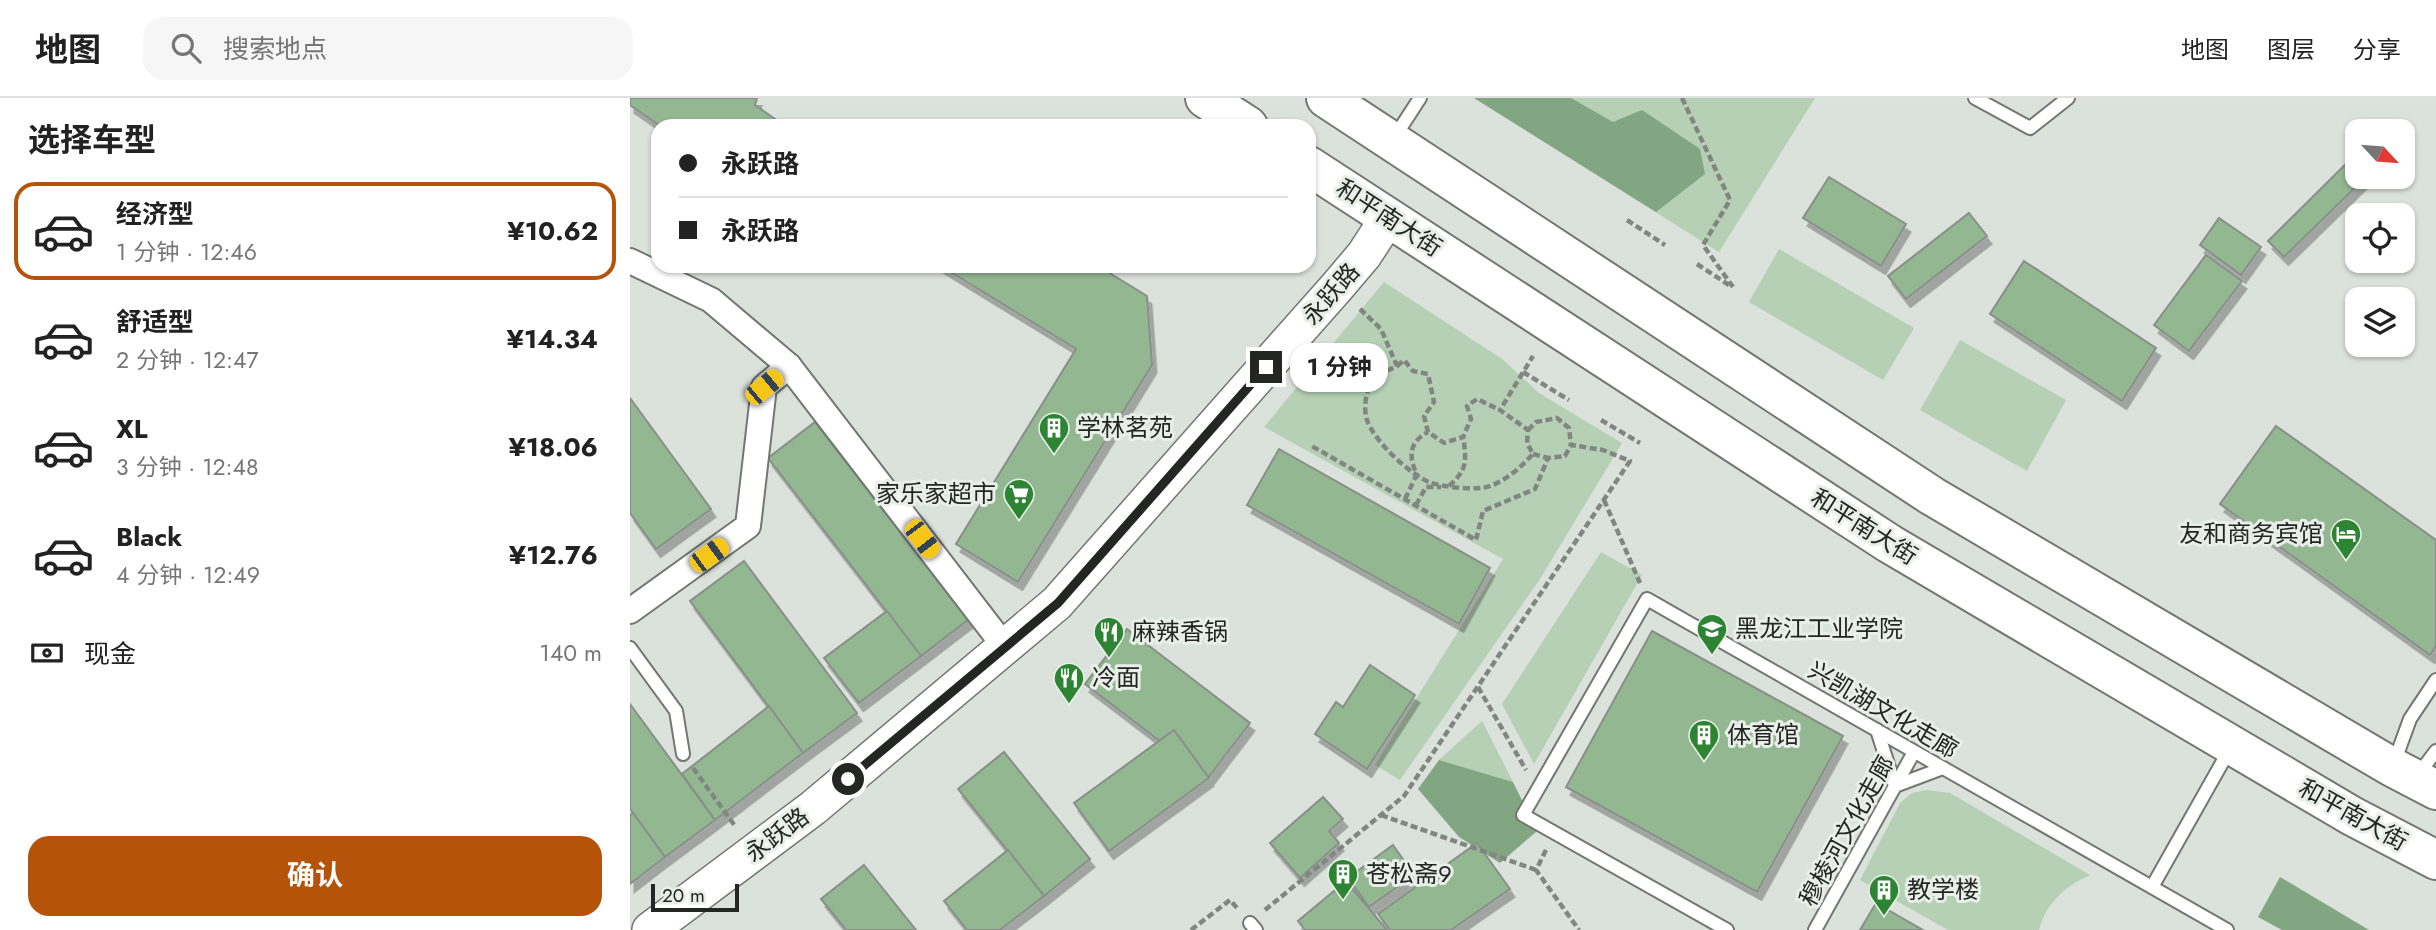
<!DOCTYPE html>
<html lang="zh">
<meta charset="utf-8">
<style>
:root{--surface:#fff;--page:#f6f6f6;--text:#222;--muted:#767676;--line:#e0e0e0;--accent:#b45309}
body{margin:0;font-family:Jost,"Noto Sans SC",sans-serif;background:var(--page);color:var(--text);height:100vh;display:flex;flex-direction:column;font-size:26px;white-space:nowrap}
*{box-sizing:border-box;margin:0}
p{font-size:23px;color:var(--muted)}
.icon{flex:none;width:38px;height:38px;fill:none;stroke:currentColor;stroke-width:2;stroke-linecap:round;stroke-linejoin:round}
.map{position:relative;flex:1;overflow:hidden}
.drawer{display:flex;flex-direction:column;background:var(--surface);width:630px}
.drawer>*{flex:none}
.hud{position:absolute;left:21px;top:21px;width:665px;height:154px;border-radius:21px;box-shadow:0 2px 5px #0004;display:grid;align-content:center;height:154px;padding:0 28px;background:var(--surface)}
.needle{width:46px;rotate:116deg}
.controls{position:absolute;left:1715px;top:21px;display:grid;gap:14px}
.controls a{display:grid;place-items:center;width:70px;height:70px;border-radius:14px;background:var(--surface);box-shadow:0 2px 5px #0004;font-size:35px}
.scale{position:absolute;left:21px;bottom:18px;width:88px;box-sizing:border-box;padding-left:7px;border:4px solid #242624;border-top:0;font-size:19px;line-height:24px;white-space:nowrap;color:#242624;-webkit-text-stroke:5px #e8efe8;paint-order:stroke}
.end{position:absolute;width:32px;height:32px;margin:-16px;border:9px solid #242624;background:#fff;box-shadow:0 0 0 4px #fff}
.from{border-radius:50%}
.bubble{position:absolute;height:49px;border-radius:21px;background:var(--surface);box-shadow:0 2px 5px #0004;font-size:23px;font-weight:700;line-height:49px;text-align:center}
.car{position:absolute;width:21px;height:42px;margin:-21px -10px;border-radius:9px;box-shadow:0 0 5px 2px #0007;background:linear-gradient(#f5c518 24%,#345 0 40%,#f5c518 0 76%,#345 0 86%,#f5c518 0)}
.hud b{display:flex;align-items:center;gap:24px;height:66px;font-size:26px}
.hud b+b{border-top:2px solid var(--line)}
.hud i{width:18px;height:18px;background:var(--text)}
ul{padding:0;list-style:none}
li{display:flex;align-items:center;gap:21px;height:98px;margin:0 14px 10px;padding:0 14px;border:4px solid transparent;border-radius:21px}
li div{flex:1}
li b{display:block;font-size:26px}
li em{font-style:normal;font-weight:700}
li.active{border-color:var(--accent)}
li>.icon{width:63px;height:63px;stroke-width:1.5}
h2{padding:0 28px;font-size:32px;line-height:84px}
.pay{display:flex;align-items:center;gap:18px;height:77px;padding:0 28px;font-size:26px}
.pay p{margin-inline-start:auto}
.button{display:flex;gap:14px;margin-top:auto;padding:14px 28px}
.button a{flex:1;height:80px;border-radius:21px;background:var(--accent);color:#fff;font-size:28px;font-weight:700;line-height:80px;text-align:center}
header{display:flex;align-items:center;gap:42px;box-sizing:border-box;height:98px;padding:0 35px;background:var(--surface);border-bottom:2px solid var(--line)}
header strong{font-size:33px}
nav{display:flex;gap:38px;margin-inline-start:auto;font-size:24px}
.search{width:490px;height:63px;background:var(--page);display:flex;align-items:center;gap:18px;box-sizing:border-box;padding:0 24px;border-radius:21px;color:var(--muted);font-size:26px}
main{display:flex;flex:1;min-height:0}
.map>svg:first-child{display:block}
.green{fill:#b5d0b4}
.forest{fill:#82a681}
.building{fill:#92b791;stroke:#898f89;stroke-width:2;filter:url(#shadow)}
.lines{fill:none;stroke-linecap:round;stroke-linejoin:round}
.lane-casing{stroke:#717771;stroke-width:16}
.street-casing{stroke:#717771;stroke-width:28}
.secondary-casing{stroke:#717771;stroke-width:38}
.primary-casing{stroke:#717771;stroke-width:42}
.path{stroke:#828682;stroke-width:4.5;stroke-dasharray:7 3.5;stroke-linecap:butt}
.lane{stroke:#fff;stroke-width:12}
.street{stroke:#fff;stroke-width:24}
.secondary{stroke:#fff;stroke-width:35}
.primary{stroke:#fff;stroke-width:38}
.route{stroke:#242624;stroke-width:9}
.labels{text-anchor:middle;stroke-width:6;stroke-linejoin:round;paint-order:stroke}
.street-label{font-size:24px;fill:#242624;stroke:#e8efe8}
.poi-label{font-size:24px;fill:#242624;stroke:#e8efe8;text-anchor:start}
</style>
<header>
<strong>地图</strong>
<div class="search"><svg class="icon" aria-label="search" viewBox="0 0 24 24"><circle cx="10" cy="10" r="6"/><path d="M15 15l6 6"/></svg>搜索地点</div>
<nav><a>地图</a><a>图层</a><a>分享</a></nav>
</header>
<main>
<section class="drawer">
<h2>选择车型</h2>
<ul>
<li class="active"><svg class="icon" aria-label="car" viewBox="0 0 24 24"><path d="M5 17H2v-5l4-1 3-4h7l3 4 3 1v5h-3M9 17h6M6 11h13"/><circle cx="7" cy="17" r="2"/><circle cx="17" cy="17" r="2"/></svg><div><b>经济型</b><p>1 分钟 · 12:46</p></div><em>¥10.62</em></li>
<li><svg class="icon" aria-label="car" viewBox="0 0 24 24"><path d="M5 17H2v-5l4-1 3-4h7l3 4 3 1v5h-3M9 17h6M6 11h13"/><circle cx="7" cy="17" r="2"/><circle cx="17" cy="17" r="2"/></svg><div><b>舒适型</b><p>2 分钟 · 12:47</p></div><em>¥14.34</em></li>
<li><svg class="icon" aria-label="car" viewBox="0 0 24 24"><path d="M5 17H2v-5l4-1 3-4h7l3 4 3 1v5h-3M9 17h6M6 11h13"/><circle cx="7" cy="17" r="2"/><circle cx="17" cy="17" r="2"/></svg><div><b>XL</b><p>3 分钟 · 12:48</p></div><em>¥18.06</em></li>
<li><svg class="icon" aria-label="car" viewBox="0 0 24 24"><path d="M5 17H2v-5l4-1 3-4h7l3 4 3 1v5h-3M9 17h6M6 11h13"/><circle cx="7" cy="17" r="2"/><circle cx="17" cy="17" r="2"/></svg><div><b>Black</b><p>4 分钟 · 12:49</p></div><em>¥12.76</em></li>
</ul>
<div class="pay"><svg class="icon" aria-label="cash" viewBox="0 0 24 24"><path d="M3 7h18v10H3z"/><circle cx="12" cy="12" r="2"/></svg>现金<p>140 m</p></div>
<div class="button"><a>确认</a></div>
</section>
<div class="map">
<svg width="1806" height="832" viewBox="0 0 1806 832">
<defs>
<filter id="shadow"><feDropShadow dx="4.5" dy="8" stdDeviation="0" flood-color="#0004"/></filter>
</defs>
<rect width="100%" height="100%" fill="#dbe1db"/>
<g class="green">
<polygon points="844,0 1185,0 1089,154"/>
<polygon points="1149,151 1284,230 1253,282 1119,204"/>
<polygon points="754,184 872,261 909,295 992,345 910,481 770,682 745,667 873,461 634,329"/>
<polygon points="1330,242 1436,302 1397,373 1290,312"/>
<polygon points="971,454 1012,477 904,666 872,606"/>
<polygon points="852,623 883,684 809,662"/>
<path d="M 1297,692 L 1320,695 L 1460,777 C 1435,788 1416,805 1409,832 L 1318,832 L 1230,782 L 1270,705 L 1282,695 Z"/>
</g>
<g class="forest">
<polygon points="844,0 941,0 983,24 1012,12 1070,51 1075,76 1026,114"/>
<polygon points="809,662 883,684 907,733 870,765 829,739 788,691"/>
<polygon points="1650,779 1739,832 1652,832 1628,819"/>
</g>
<g class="building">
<polygon points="0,0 127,0 125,7 155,28 30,28 0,7"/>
<polygon points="1727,55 1727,79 1736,79 1654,159 1638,143"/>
<polygon points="1199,79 1276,126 1251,168 1173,120"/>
<polygon points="1339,115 1357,138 1276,201 1258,178"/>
<polygon points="1589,120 1631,149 1611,177 1570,147"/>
<polygon points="1576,157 1612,183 1559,253 1524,227"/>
<polygon points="1394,163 1526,250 1492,303 1360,216"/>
<polygon points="311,168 468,168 517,198 522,267 388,484 326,446 446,251"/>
<polygon points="0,300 81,411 26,451 0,415"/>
<polygon points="185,324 338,522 291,558 138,360"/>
<polygon points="1646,328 1806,442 1806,548 1800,557 1590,406"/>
<polygon points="649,351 860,470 829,526 617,407"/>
<polygon points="114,463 227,615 173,655 60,503"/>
<polygon points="257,513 291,558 229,605 194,560"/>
<polygon points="497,531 620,625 578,680 455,586"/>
<polygon points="1022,533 1213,638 1127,794 936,689"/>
<polygon points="740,567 785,597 737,671 685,636 706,604 713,609"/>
<polygon points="0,606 85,722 35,759 0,711"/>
<polygon points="139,608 173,655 85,722 52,676"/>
<polygon points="544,632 579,680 479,753 444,705"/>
<polygon points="374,654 460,761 414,798 328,691"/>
<polygon points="693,699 713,721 699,733 709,745 670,780 640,745"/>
<polygon points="3,715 35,759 0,786 0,717"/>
<polygon points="847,745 880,791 821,832 760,832 748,816"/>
<polygon points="763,747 784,777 739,809 718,780"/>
<polygon points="378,752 414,798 370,832 337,832 314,803"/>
<polygon points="234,767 286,832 216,832 191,801"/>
<polygon points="716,783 757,832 675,832 668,823"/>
<polygon points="1246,805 1293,832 1230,832"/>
</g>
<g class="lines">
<g class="lane-casing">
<g id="lane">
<polyline points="1345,0 1400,30 1438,0"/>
<polyline points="764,40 790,0"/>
<polyline points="0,550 46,613 53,656"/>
<polyline points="1247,632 1265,688 1313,670"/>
<polyline points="1764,665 1780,621 1806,582"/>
<polyline points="1787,678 1806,653"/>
<polyline points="1522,789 1601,649"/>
<polyline points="620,825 626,832"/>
<polyline points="1097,832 893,717 1017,501 1597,832"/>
<polyline points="1185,832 1284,654"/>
</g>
</g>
<g class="street-casing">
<g id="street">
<polyline points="0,163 81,202 159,268"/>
<polyline points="0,513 118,428 134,289 159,268 375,549"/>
</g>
</g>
<g class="secondary-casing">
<polyline id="secondary" points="20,832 183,710 427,505 706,190 734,157 758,120"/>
</g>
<g class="primary-casing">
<g id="primary">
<polyline points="575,0 618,28"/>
<polyline points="696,0 1302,398 1762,669 1806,692"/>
<polyline points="679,68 1260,446 1722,718 1806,762"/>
</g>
</g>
<g class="path">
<polyline points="1052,0 1100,102 1073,147 1103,189"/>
<polyline points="997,122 1035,147"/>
<polyline points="1067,166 1099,187"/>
<path d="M 730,211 L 751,231 L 767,268 C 760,272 749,275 744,281 C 736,290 733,310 737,322 C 744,343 780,377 801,385 C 815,389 847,393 860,388 C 877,382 891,369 903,356 L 897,345 L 898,332 L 870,312 L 903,258"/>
<polyline points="767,268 774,262 783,273 798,276 804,304 794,318 798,334 814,345 833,339 841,321 837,308 847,301 870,312"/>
<polyline points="893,274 939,302"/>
<polyline points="971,322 1010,345"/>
<polyline points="898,332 906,324 927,320 939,330 941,347"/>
<polyline points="903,356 918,360"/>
<path d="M 819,388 C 837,372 837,363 833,339"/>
<path d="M 775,401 L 787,376 C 778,359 779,344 798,334"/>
<polyline points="974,402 1010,485"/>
<polyline points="786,407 796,389 811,389"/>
<polyline points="848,589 896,672"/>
<polyline points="63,670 105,728"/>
<polyline points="751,717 906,772"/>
<polyline points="916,752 906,772 949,832"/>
<polyline points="635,812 774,698 1000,363 973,352 941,347 935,358 918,360 905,391 853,413 846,442 680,347"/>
<polyline points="561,832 600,802 609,812"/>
</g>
<use href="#lane" class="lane"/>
<use href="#street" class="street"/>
<use href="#secondary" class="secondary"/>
<use href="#primary" class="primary"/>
</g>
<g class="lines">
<polyline class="route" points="218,681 428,505 636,269"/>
</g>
<defs>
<g id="building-pin" transform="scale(1.575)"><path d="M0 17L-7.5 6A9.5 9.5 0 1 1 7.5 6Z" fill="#2d8432" stroke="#e8efe8"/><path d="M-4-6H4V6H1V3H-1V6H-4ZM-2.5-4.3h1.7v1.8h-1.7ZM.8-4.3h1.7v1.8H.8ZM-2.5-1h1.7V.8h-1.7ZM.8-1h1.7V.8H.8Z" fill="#fff"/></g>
<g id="supermarket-pin" transform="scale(1.575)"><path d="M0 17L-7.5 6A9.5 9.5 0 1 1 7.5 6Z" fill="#2d8432" stroke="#e8efe8"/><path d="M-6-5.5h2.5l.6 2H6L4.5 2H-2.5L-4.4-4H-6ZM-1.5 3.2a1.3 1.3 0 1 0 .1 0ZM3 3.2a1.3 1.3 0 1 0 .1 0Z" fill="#fff"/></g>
<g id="hotel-pin" transform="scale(1.575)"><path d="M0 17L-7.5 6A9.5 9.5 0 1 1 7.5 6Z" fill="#2d8432" stroke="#e8efe8"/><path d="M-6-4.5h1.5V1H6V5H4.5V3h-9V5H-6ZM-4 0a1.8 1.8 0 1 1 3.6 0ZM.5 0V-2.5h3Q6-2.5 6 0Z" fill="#fff"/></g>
<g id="university-pin" transform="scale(1.575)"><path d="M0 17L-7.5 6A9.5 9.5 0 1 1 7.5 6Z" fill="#2d8432" stroke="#e8efe8"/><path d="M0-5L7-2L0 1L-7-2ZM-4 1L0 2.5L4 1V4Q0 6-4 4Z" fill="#fff"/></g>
<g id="restaurant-pin" transform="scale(1.575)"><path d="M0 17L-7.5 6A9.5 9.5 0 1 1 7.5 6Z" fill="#2d8432" stroke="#e8efe8"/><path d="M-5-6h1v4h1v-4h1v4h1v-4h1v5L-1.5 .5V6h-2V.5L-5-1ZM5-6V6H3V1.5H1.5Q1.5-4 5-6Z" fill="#fff"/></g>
</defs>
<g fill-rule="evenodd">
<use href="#building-pin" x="424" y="330"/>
<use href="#supermarket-pin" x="389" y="396"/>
<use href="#hotel-pin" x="1716" y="436"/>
<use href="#university-pin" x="1082" y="531"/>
<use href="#restaurant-pin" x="479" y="534"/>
<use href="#restaurant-pin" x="439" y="580"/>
<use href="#building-pin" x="1074" y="637"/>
<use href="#building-pin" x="713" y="776"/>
<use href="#building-pin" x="1254" y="792"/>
</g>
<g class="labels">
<g class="street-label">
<text transform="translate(759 120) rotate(33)" y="8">和平南大街</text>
<text transform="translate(701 196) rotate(-49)" y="8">永跃路</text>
<text transform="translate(1234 429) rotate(32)" y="8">和平南大街</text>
<text transform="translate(1253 612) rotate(30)" y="8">兴凯湖文化走廊</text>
<text transform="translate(1723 717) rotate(29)" y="8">和平南大街</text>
<text transform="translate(1217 733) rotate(-61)" y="8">穆棱河文化走廊</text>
<text transform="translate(147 737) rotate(-37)" y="8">永跃路</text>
</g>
<g class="poi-label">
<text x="447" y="338">学林茗苑</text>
<text x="366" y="404" text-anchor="end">家乐家超市</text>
<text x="1693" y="444" text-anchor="end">友和商务宾馆</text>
<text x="1105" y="539">黑龙江工业学院</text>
<text x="502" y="542">麻辣香锅</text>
<text x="462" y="588">冷面</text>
<text x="1097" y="645">体育馆</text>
<text x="736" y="784">苍松斋9</text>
<text x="1277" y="800">教学楼</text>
</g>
</g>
</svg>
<div class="controls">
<a><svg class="needle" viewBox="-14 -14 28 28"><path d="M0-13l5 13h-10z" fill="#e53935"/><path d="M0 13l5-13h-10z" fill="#767676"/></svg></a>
<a><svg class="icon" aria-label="locate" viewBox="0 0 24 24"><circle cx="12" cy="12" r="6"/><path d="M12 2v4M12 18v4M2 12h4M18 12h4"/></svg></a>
<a><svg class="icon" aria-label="layers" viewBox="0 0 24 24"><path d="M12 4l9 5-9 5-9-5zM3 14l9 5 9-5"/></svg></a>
</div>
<div class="scale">20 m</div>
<i class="end from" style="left:218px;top:681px"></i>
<i class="end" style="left:636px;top:269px"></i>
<div class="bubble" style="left:660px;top:245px;width:98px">1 分钟</div>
<i class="car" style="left:134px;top:289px;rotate:50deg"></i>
<i class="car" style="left:292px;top:441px;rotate:143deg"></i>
<i class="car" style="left:79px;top:457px;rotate:54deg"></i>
<div class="hud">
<b><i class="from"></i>永跃路</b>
<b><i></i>永跃路</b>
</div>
</div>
</main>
